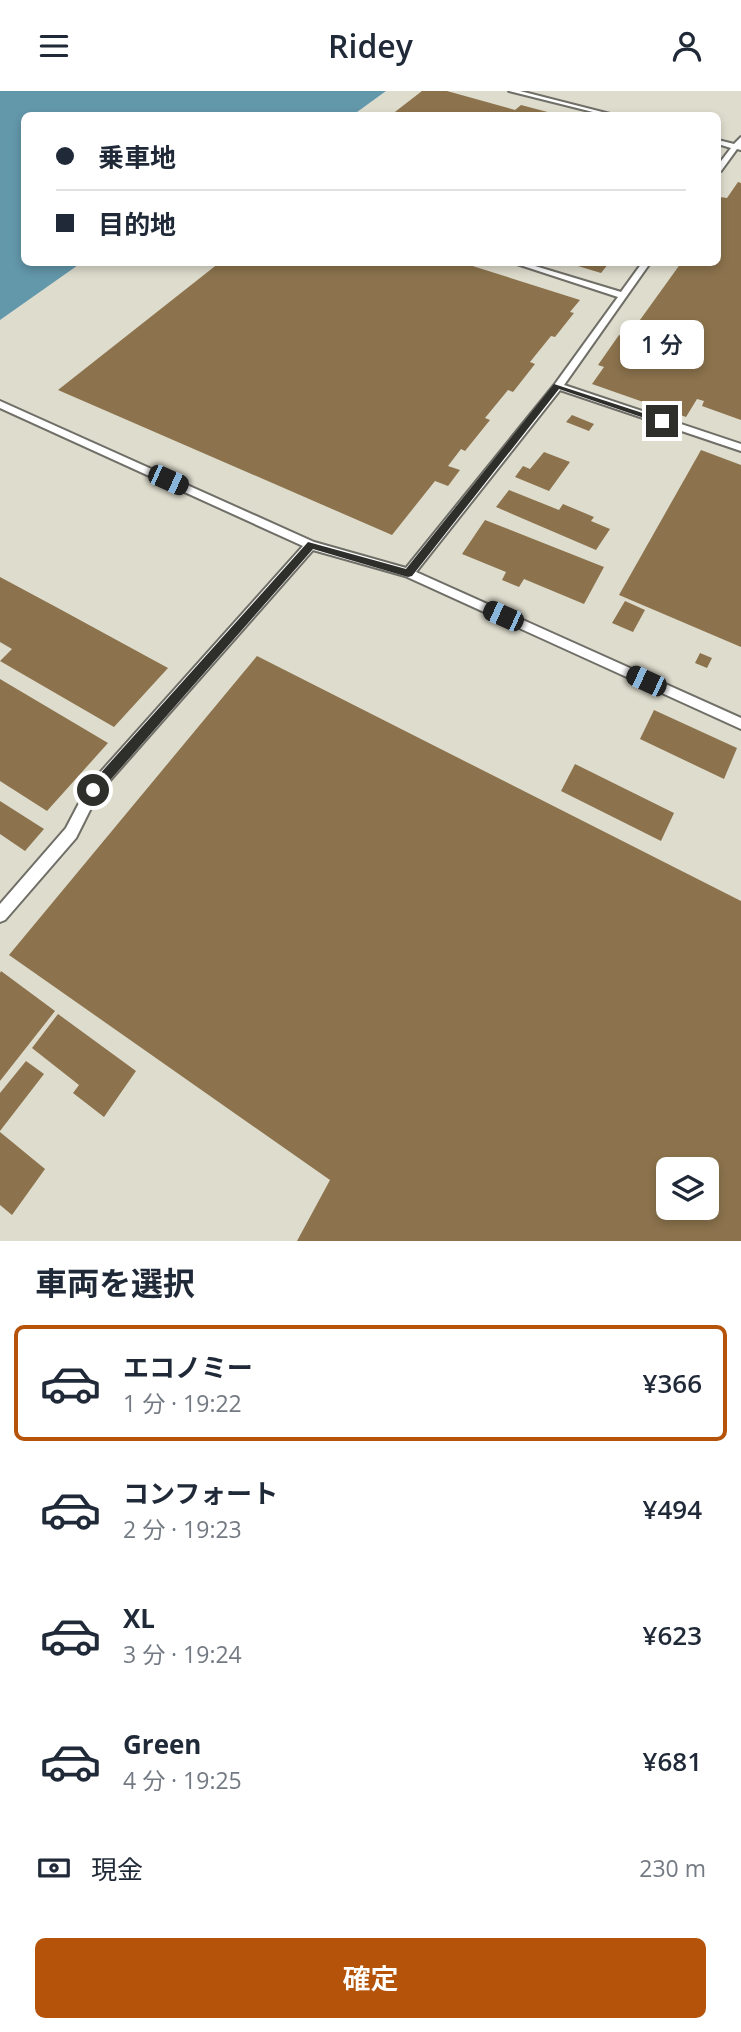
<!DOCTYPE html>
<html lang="ja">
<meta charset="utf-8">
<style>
:root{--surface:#fff;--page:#f6f6f7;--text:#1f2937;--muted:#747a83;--line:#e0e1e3;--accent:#b45309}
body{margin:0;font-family:"Open Sans","Noto Sans JP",sans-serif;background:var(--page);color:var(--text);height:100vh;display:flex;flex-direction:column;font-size:26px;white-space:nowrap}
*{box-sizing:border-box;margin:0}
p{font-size:23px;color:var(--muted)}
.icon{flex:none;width:38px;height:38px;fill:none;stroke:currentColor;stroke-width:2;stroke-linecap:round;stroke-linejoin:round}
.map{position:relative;height:1150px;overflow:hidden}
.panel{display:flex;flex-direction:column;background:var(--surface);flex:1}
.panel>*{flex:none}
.guide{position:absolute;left:21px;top:21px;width:700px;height:154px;border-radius:10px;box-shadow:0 4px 10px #0003;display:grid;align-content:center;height:154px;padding:0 35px;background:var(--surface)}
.controls{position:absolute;left:656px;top:1066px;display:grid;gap:14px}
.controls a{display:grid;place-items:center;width:63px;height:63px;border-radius:10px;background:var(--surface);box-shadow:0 4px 10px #0003;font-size:35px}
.end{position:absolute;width:32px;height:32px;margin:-16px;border:9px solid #2e2e2b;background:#fff;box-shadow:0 0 0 4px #fff}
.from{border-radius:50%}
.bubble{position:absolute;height:49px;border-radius:10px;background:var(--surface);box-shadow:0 4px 10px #0003;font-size:23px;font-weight:600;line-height:49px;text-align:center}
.car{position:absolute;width:21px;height:42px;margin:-21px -10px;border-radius:9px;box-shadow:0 0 5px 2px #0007;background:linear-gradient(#222 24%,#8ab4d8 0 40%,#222 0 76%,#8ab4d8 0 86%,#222 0)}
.guide b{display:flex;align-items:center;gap:24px;height:66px;font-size:26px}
.guide b+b{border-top:2px solid var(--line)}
.guide i{width:18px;height:18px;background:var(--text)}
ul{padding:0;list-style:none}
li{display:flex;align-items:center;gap:21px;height:116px;margin:0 14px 10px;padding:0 21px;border:4px solid transparent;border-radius:10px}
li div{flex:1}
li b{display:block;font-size:26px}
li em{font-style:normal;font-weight:600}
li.selected{border-color:var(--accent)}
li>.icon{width:63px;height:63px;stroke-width:1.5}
h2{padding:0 35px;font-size:32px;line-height:84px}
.pay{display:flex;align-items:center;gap:18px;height:77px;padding:0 35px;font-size:26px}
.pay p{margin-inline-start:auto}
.cta{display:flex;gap:14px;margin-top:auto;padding:14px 35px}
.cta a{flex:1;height:80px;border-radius:10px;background:var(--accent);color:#fff;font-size:28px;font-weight:600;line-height:80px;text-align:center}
header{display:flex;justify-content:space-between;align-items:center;height:91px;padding:0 35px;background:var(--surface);font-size:32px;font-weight:600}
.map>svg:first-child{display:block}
.built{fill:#dedccd;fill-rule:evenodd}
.water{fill:#6397aa}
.building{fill:#8c734d;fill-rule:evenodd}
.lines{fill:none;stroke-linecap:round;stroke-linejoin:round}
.service-casing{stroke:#6f6e67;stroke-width:4}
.service{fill:#fff;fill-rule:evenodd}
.route{fill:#2e2e2b}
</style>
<header><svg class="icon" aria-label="menu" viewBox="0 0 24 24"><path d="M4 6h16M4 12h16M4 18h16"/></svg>Ridey<svg class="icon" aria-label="person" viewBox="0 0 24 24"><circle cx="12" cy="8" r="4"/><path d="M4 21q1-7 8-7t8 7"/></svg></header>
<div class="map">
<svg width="741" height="1150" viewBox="0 0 741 1150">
<rect width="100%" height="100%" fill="#e8e7e0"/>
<path class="built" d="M 386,0 L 741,0 L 741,1150 L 0,1150 L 0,229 L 81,172 L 718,172 L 718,24 L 353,24 ZM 668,1078 L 707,1078 L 707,1116 L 668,1116 Z"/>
<polygon class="water" points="0,0 386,0 353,24 309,24 296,21 290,24 24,24 24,172 81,172 0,229"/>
<g class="building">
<polygon points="422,0 447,0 515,19 521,14 559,24 391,24"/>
<polygon points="738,91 741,92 741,329 702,315 704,310 697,308 686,326 592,293 604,276 598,274 619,244 627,247 681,172 718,172 718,110 720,106 727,107"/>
<polygon points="219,172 463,172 580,209 570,221 574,222 555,246 551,245 530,271 535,273 513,301 508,299 485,327 490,329 465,360 461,358 448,375 460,379 448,395 435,390 392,444 58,299"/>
<polygon points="568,172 609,172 601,182"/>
<polygon points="572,324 594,333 589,340 566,331"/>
<polygon points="701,359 741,374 741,556 619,504"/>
<polygon points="544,361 570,371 549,400 515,386 523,375 530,378"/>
<polygon points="509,399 559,419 563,413 594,426 591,430 610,438 596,459 496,416"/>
<polygon points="485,429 604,476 584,513 524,488 519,496 502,489 506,481 462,463"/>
<polygon points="0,486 56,516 168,577 114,636 0,570 12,558 0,551"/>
<polygon points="625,510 645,519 633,541 612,532"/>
<polygon points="700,562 712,567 707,577 695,572"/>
<path d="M 257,565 L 741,810 L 741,1150 L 297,1150 L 330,1089 L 9,864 ZM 668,1078 L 707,1078 L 707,1116 L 668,1116 Z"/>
<polygon points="0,588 108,652 47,720 0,690"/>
<polygon points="654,619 737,657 724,688 640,648"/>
<polygon points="575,673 674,722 661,750 561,700"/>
<polygon points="0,710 44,738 25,760 0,743"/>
<polygon points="1,880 55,920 0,990 0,882"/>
<polygon points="58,923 136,980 104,1026 73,1002 79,994 32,957"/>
<polygon points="26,970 44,983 0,1040 0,1002"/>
<polygon points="0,1041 45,1078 12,1124 0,1114"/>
</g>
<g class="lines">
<g class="service-casing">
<g id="service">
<polygon points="509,0 520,0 614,24 605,24"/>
<polygon points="741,46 741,59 737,58 721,80 718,80 718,74 731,57 718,53 718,49 734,53"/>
<polygon points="514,172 525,172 621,201 642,172 650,172 564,294 741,353 741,360 560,299 416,481 741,627 741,638 405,485 313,459 98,703 76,747 5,829 0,831 0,813 66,737 88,695 303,455 0,317 0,310 314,451 406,477 555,293 618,206"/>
</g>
</g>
<use href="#service" class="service"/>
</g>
<polygon class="route" points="554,293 667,330 659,332 559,298 412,485 408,486 313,458 98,703 89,703 89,695 308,451 406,478"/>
</svg>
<div class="controls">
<a><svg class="icon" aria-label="layers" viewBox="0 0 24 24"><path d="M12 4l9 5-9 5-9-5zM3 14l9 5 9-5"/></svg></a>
</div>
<i class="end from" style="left:93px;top:699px"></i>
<i class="end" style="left:662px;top:330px"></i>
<div class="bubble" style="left:620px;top:229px;width:84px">1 分</div>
<i class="car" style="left:168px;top:389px;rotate:114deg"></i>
<i class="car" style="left:503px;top:525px;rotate:294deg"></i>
<i class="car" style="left:646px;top:590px;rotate:295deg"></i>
<div class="guide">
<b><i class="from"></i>乗車地</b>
<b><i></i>目的地</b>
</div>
</div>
<section class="panel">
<h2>車両を選択</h2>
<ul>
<li class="selected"><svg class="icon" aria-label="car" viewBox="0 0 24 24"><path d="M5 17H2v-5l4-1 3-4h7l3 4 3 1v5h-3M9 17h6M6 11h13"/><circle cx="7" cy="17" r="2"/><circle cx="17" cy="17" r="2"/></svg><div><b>エコノミー</b><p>1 分 · 19:22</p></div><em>¥366</em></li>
<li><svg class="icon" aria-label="car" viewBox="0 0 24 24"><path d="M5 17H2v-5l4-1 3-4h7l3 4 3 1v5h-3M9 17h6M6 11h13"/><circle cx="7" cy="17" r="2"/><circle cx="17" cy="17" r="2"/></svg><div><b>コンフォート</b><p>2 分 · 19:23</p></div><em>¥494</em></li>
<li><svg class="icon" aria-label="car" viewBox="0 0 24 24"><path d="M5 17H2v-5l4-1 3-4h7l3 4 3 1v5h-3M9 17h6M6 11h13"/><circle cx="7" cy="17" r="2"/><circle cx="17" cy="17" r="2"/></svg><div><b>XL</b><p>3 分 · 19:24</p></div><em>¥623</em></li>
<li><svg class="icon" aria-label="car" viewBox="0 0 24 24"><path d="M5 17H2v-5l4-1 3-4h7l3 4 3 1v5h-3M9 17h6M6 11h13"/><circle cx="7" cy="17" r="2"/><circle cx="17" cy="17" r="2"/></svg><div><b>Green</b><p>4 分 · 19:25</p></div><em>¥681</em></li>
</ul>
<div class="pay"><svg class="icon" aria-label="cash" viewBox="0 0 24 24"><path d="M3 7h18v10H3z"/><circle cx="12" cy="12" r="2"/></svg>現金<p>230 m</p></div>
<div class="cta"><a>確定</a></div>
</section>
